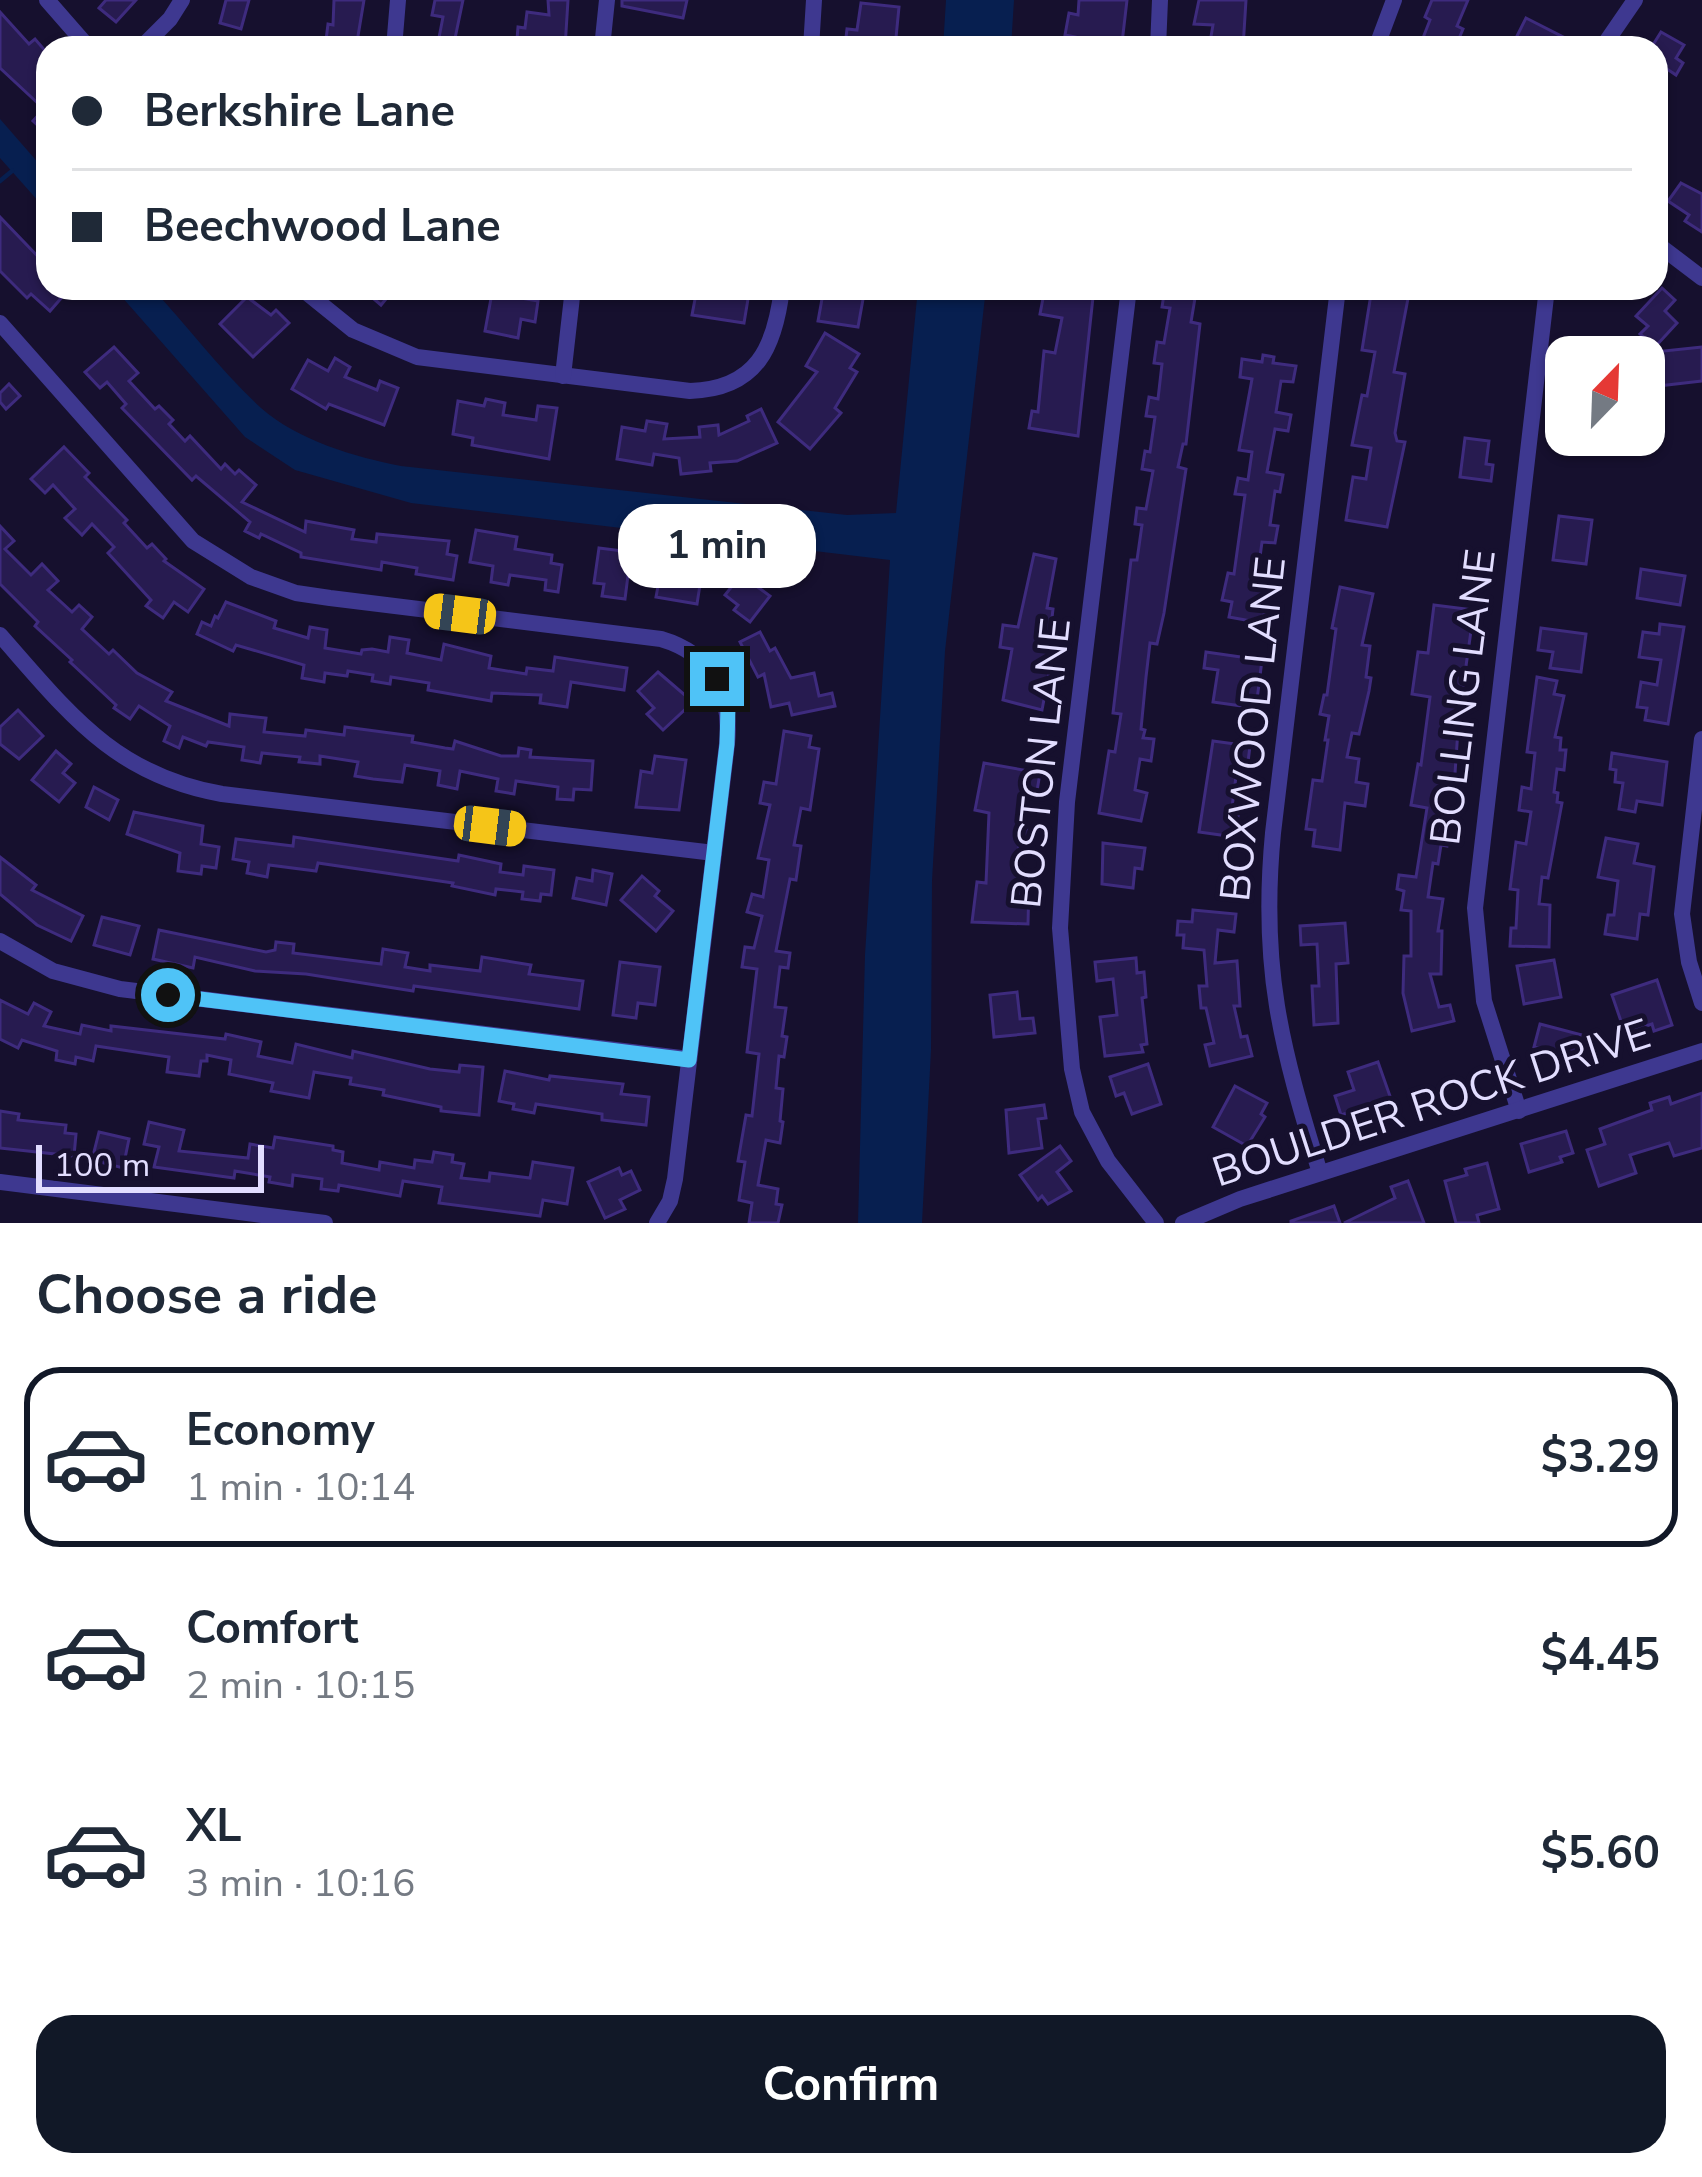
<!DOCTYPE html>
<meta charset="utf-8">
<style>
:root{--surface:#fff;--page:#f2f2f3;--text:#1f2937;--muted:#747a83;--line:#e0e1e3;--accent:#111827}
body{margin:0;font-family:"Nunito Sans",sans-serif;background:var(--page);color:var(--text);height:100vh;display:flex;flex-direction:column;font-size:45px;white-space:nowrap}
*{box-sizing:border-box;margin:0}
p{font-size:39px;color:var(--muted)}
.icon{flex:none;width:66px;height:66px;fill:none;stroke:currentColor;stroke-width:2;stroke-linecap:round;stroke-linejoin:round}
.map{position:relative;height:1223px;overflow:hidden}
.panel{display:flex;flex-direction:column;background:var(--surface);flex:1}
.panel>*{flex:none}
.banner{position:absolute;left:36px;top:36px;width:1632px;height:264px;border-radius:36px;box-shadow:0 3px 9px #0004;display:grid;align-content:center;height:264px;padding:0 36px;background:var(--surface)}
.needle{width:78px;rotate:23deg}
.tools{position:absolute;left:1545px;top:336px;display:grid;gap:24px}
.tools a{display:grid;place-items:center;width:120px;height:120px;border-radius:24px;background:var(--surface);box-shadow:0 3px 9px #0004;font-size:60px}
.scale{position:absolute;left:36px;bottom:30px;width:228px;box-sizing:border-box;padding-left:12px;border:6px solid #e2ddff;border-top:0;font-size:33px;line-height:42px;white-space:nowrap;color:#e2ddff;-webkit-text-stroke:9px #16102e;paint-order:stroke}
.end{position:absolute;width:54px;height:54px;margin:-27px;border:15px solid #4fc3f7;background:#111;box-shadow:0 0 0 6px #111}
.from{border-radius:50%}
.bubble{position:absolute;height:84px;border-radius:36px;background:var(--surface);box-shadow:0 3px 9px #0004;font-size:39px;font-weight:700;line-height:84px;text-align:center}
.car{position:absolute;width:36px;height:72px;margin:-36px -18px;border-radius:15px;box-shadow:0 0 9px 3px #0007;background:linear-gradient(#f5c518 24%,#345 0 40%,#f5c518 0 76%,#345 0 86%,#f5c518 0)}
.banner b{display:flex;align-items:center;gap:42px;height:114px;font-size:45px}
.banner b+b{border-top:3px solid var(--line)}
.banner i{width:30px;height:30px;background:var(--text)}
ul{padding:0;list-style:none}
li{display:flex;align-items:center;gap:36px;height:180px;margin:0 24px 18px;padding:0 12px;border:6px solid transparent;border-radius:36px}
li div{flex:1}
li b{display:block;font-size:45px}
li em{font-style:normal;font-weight:700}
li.current{border-color:var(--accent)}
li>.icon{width:108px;height:108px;stroke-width:1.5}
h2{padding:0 36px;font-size:54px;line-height:144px}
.cta{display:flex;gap:24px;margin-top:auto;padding:24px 36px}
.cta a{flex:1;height:138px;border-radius:36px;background:var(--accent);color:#fff;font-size:48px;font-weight:700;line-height:138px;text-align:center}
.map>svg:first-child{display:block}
.water{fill:#071f50}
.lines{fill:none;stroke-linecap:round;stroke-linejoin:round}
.stream{stroke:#071f50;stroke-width:4.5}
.building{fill:#271b50;stroke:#3e2b7e;stroke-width:3}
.minor{stroke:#3e3890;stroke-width:16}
.route{stroke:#4fc3f7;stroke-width:15}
.labels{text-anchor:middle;stroke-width:10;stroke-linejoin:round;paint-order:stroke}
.street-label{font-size:42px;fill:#e2ddff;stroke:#16102e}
</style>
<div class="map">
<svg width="1702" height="1223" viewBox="0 0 1702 1223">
<rect width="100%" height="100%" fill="#16102e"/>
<g class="water">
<polygon points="946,0 1014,0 1011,48 943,48"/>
<polygon points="0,119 48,174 48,212 0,158"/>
<path d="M 114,288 L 152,288 C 188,327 222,372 261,408 C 297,440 355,457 401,466 L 847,515 L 896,513 L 918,288 L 986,288 L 945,651 L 932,881 L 931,1050 L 922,1223 L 858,1223 L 865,955 L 890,560 L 411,503 L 295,470 L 245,437 Z"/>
</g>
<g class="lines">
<polyline class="stream" points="0,181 12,171"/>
</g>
<g class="building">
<polygon points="106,0 136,0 116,22 99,8"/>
<polygon points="226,0 249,0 241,29 220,23"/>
<polygon points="334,0 364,0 356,48 325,48 328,24 333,25"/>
<polygon points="435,0 463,0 453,48 437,48 443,17 432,15"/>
<polygon points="548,0 568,0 565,48 523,48 524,40 517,39 518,27 525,28 527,12 549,15"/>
<polygon points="622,0 687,0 683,18 622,6"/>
<polygon points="1079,0 1127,0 1122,43 1110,41 1109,48 1073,48 1075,37 1065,35 1069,13 1078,15"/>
<polygon points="1199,0 1246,0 1243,48 1209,48 1213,25 1194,24"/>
<polygon points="1432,0 1468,0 1457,26 1463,29 1455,48 1435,48 1421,43 1430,20 1425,17"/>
<polygon points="861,3 899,7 895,48 845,46 847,29 857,30"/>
<polygon points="0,12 29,44 35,39 48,54 48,135 33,121 44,109 0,68"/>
<polygon points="1526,18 1567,39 1562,48 1527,48 1529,44 1516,38"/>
<polygon points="1661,32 1684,45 1676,58 1683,63 1676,75 1667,69 1656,87 1656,48 1651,48"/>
<polygon points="1681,183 1702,194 1702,232 1685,221 1689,215 1668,201"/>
<polygon points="0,217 48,267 48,288 70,288 50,311 31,294 27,298 0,271"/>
<polygon points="361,288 395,288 381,305"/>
<polygon points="712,288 744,288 743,298 748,299 744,323 692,315 696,294 711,296"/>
<polygon points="824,288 865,288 858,327 818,321"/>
<polygon points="1045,288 1094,288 1078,436 1029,428 1032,411 1038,412 1044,351 1055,353 1062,318 1040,314"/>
<polygon points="1165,288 1196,292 1191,322 1200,324 1186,444 1183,444 1178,467 1186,469 1164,613 1157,644 1150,643 1146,677 1141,729 1145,730 1143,738 1154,739 1151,761 1140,759 1135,790 1147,793 1141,821 1099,813 1109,751 1115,752 1121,714 1113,713 1131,560 1137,560 1142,525 1135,524 1137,508 1146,509 1153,471 1142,469 1145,451 1150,452 1155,417 1146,416 1149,397 1158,399 1162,364 1154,363 1157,342 1164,343 1170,308 1162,307"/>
<polygon points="1372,288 1410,288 1394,372 1405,374 1395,433 1397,441 1405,442 1387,527 1346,520 1353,477 1366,479 1371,448 1352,445 1362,395 1367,396 1375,352 1362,350"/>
<polygon points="1662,288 1675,300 1665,311 1677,323 1655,347 1640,334 1648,326 1636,316"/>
<polygon points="492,293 538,301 535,322 521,319 518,338 485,331"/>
<polygon points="247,297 271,315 276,310 289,323 253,357 220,324"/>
<polygon points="825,333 859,354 850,368 857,372 835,408 841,413 810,449 778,422 817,372 806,366"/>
<polygon points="114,347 138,373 129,381 155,409 159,406 173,420 169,424 185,441 190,436 221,469 225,464 235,474 239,470 256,485 242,502 305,532 306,521 354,530 352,539 376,542 377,534 449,541 447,554 457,556 453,580 416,574 417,568 382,562 381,570 301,557 301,553 261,534 259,538 245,531 250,522 196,476 192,480 122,408 126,404 107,382 100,388 85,372"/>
<polygon points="1702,347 1702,381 1658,386 1654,352"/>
<polygon points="1263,355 1274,357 1273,363 1296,366 1293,382 1281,381 1276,412 1291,415 1288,431 1275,429 1267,472 1283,475 1280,492 1275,491 1270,525 1278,526 1275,543 1262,542 1257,579 1271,582 1262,623 1229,617 1232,602 1222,600 1228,573 1234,574 1245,495 1235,494 1238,478 1248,480 1252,452 1239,450 1252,379 1240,377 1242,359 1262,362"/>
<polygon points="335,358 350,367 345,377 377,390 380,381 398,388 384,425 329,404 326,409 292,389 308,360 328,371"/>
<polygon points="9,384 20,396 6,409 0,402 0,393"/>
<polygon points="486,399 505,403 503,415 536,420 538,406 557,408 549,459 472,445 473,438 453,434 458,401 484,406"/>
<polygon points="761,409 777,443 737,461 710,463 711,471 681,474 679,458 654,454 652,465 617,459 622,427 645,431 647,421 667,424 664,439 700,437 699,427 718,425 719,435 749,421 747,416"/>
<polygon points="1574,435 1602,435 1600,452 1572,449"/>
<polygon points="1465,438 1489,441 1486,464 1493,465 1491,481 1460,477"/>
<polygon points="64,447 89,473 85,477 127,520 124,523 147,548 152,544 166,559 164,561 204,589 188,612 174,602 163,618 146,606 151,600 108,553 114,547 92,524 82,535 65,518 75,509 53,485 45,493 31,479"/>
<polygon points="1559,516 1592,520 1586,564 1553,560"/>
<polygon points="0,526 14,541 5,549 31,575 42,564 58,581 48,590 72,612 79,605 92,617 82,629 109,654 113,650 137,673 172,692 166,701 229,726 230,714 266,718 264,732 305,736 306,730 344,735 345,727 413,736 412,742 445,748 453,749 455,741 501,756 518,756 519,748 531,750 530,757 593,761 591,790 574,789 573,800 557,799 558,787 516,781 514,794 496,791 498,779 460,771 457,789 438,785 440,771 405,765 402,782 373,779 355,776 358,762 320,756 320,764 299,762 300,757 262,753 260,763 242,760 244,747 208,742 206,746 183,737 179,748 164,741 170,726 139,706 130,719 114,708 116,705 70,662 72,660 35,626 38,622 0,584"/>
<polygon points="476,530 517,537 515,549 552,555 551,563 562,565 558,592 545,590 546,580 510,575 508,585 491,582 493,566 470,562"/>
<polygon points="599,548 631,552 625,599 602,596 604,584 594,583"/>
<polygon points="1034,554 1056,559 1047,608 1053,609 1050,635 1056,636 1042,710 1003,700 1012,649 1000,647 1003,625 1018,627"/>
<polygon points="662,565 702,572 697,604 656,597"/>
<polygon points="1641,569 1685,576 1680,605 1637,598"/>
<polygon points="741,575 770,596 750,622 734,610 738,605 725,595"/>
<polygon points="1340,587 1373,594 1362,645 1370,646 1366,677 1371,678 1369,691 1359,734 1352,733 1347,757 1359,759 1356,782 1368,784 1365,806 1345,803 1340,850 1313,846 1315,830 1306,829 1313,780 1322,781 1328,740 1325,740 1329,716 1320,714 1324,695 1327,695 1336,629 1332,628"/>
<polygon points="226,602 276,621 274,628 308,638 310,627 327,630 325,648 361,654 362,650 372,649 388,652 390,637 409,640 407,653 441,660 444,644 491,656 489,668 526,674 527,668 553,671 555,657 574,660 627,668 624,690 571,682 567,707 540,703 541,695 492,693 491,701 428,690 429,683 391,677 390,684 372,681 373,675 348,671 347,676 325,673 324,682 302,678 304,665 236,645 233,651 197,634 202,622 211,626 215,616 218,618"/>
<polygon points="1434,605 1474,610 1459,715 1454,788 1442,786 1436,824 1450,827 1447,846 1441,845 1438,864 1433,863 1428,897 1443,899 1438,931 1442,931 1441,974 1430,974 1439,1007 1450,1005 1454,1021 1412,1031 1403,993 1404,956 1411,956 1411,911 1401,910 1404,891 1397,889 1399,875 1416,877 1427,808 1411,805 1418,764 1421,765 1430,697 1412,694 1418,652 1428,653"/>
<polygon points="1660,624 1684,627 1668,724 1645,720 1647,708 1637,707 1641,682 1657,685 1661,660 1639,657 1643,632 1659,634"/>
<polygon points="1541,628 1586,634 1581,672 1550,668 1553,652 1538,650"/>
<polygon points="760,632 770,651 775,648 791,678 814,673 819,696 832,693 835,706 792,715 789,703 771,707 764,674 758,677 740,642"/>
<polygon points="1206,652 1262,660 1256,708 1213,702 1218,670 1204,668"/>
<polygon points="658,672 693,702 663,730 647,714 654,708 638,691"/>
<polygon points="1537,677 1557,681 1554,694 1564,696 1555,737 1561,738 1560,750 1566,750 1564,770 1557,769 1554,792 1558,793 1557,802 1562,803 1548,878 1542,877 1539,904 1550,905 1549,947 1510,946 1511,928 1516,928 1518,890 1510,889 1516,842 1526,844 1531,812 1519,810 1522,787 1531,789 1535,753 1527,752"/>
<polygon points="18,710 43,736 19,759 0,744 0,727"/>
<polygon points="784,731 811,736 809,747 819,749 810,810 801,808 794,845 801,846 796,880 790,879 776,951 790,953 788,968 780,967 775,1007 786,1008 782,1036 787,1037 784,1057 779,1056 776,1088 783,1089 780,1121 783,1122 780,1143 766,1140 758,1185 778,1189 776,1204 782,1205 778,1223 749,1223 752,1203 739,1200 745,1162 738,1161 746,1115 752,1116 759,1054 747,1052 757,969 742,967 745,947 754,948 762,916 747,912 752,894 763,897 769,860 758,858 770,805 760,803 764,782 776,784"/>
<polygon points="1213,741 1250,746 1248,762 1238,761 1231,815 1238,816 1235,837 1199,832"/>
<polygon points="56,751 71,764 63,773 75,783 59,802 32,780"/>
<polygon points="1612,753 1667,762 1662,805 1637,801 1635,812 1619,809 1623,783 1615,782 1616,770 1610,769"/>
<polygon points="655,756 686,760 679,810 636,807 641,771 652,773"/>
<polygon points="984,763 1040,773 1037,791 1027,789 1020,829 1032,829 1031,847 1019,846 1017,883 1029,884 1028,924 972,922 977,882 986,883 989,813 975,810"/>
<polygon points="94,787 118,800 109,820 86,807"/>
<polygon points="134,812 203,826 201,844 219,847 216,868 202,866 201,874 178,871 180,853 127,834"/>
<polygon points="294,837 458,861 459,855 501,864 500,872 523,875 524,866 554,870 551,895 541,894 540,901 522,899 523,892 496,889 495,895 452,886 453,883 318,863 316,871 269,865 267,877 247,873 249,862 233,859 236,839 293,846"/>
<polygon points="1606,838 1638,844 1634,863 1654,867 1648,915 1640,914 1637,939 1605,934 1608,915 1614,915 1618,881 1598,877"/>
<polygon points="1103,843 1145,848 1142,869 1135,868 1133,888 1102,884"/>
<polygon points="0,857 36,885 32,890 83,916 71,941 37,925 0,894"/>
<polygon points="593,870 612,874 606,905 573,898 577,878 592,881"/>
<polygon points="642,876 659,891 655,896 673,911 656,931 621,900"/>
<polygon points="1193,910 1236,914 1234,932 1218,930 1215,963 1237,961 1240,1006 1234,1006 1241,1037 1247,1036 1252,1056 1210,1066 1205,1045 1214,1043 1206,1008 1201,1008 1199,986 1207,986 1204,950 1183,948 1184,935 1177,935 1178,921 1192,922"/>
<polygon points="102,917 139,926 130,955 94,945"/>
<polygon points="1345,923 1348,963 1336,964 1338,1023 1314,1025 1312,986 1319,986 1317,944 1301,945 1300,926"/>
<polygon points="159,930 266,952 275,950 276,942 294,944 293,953 381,964 383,949 408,953 405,967 430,971 430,965 480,971 482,957 531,965 529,974 583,981 579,1009 414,986 413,991 306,974 255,971 195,957 193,968 153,959"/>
<polygon points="1136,958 1137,973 1144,972 1146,997 1142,998 1147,1044 1141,1045 1143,1052 1105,1056 1100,1017 1117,1015 1113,979 1097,981 1095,962"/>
<polygon points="1554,960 1561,997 1524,1004 1517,966"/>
<polygon points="620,962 660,967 655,1005 638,1003 636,1018 613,1015"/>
<polygon points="1657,980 1672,1025 1654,1031 1652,1024 1625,1033 1612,995"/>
<polygon points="1017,992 1020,1019 1033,1018 1035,1033 994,1037 990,995"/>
<polygon points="0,1000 28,1014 34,1003 51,1012 44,1026 80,1034 82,1025 111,1031 111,1026 225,1039 226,1034 261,1042 258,1056 292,1063 296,1044 352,1058 353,1051 430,1069 459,1072 460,1065 483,1067 479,1115 441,1111 441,1107 383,1095 384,1090 350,1084 351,1078 314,1072 309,1098 271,1091 273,1083 229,1074 231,1060 207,1055 207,1061 201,1061 199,1076 167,1072 169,1057 96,1046 93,1061 76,1057 75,1064 56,1060 57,1051 22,1040 18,1048 0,1039"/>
<polygon points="1540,1024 1586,1036 1580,1059 1534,1047"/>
<polygon points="1378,1062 1391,1099 1341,1115 1335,1096 1354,1090 1348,1072"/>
<polygon points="1148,1064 1161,1104 1132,1114 1124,1093 1116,1096 1110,1077"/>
<polygon points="505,1071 549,1080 550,1076 623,1084 621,1094 649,1097 646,1125 602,1120 602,1114 536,1104 534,1113 513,1109 514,1104 499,1101"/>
<polygon points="1235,1086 1267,1103 1261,1114 1265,1117 1247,1146 1213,1127"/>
<polygon points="1702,1093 1702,1148 1674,1156 1669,1143 1630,1155 1636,1173 1599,1186 1587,1150 1605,1144 1600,1129 1652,1110 1650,1103 1669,1097 1671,1104"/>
<polygon points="1044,1105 1046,1118 1038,1119 1042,1148 1009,1153 1006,1110"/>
<polygon points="0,1111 19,1114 18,1120 66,1125 65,1133 76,1134 74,1156 0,1148"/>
<polygon points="149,1122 184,1130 179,1151 248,1158 250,1144 273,1148 275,1137 333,1146 333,1150 343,1152 342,1163 379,1170 380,1162 414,1168 415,1160 432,1162 434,1152 453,1155 452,1162 464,1164 461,1178 489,1181 490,1173 530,1178 533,1162 573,1168 567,1204 543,1200 540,1216 439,1203 442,1187 403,1181 400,1196 339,1185 338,1191 321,1189 322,1179 293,1175 292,1186 269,1182 270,1177 235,1171 234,1178 154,1167 159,1147 144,1144"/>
<polygon points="1566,1131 1573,1153 1560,1157 1562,1162 1529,1172 1521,1144"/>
<polygon points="99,1132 129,1139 123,1168 92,1160"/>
<polygon points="1060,1146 1071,1161 1057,1172 1071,1191 1048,1204 1042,1196 1038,1200 1020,1175"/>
<polygon points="1487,1163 1499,1209 1477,1215 1479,1223 1456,1223 1445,1181 1467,1175 1465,1169"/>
<polygon points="619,1168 622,1175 631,1171 640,1190 620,1200 625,1209 605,1218 588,1182"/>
<polygon points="1408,1181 1424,1223 1344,1223 1395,1198 1391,1187"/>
<polygon points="1334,1206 1340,1223 1291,1223 1291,1221"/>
</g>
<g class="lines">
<g class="minor">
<polyline points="47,0 89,48"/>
<polyline points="141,48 170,19 182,0"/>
<polyline points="394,48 398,0"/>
<polyline points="602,48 607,0"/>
<polyline points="811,48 814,0"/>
<polyline points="1158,48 1160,0"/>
<polyline points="1376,48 1394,0"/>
<polyline points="1602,48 1635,0"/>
<polyline points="1656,243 1702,278"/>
<path d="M 301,288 L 353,330 L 417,357 L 690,391 C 757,389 775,347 782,288"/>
<polyline points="1129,288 1067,802 1060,928 1072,1069 1082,1112 1108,1161 1156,1223"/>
<path d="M 0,323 L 193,541 L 251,577 L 296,593 L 330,598 L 661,639 C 712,654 732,693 727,744 L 675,1179 L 670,1201 L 657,1223"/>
<polyline points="563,376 573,288"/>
<path d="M 0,635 C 68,712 114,775 222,794 L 714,853"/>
<polyline points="1702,739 1682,914 1689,962 1702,1003"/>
<polyline points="0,941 53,971 120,989 689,1059"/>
<polyline points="1519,1111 1484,1001 1475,908 1547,288"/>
<path d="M 1320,1173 C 1281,1046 1260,968 1273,833 L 1338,288"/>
<polyline points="0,1182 325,1223"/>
<polyline points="1183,1223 1240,1199 1702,1051"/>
</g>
</g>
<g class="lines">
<polyline class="route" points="168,995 689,1060 727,744 728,707 717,679"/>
</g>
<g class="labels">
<g class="street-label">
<text transform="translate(1462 697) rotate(-83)" y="15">BOLLING LANE</text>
<text transform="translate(1252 729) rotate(-84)" y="15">BOXWOOD LANE</text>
<text transform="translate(1040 763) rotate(-84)" y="15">BOSTON LANE</text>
<text transform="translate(1431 1102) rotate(-18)" y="15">BOULDER ROCK DRIVE</text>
</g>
</g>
</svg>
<div class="tools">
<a><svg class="needle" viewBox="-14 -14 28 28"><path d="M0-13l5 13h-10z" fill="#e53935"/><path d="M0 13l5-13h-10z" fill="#747a83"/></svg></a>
</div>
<div class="scale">100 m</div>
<i class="end from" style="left:168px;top:995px"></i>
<i class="end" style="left:717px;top:679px"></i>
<div class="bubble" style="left:618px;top:504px;width:198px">1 min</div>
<i class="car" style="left:460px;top:614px;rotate:277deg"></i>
<i class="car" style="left:490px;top:826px;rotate:97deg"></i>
<div class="banner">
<b><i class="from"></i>Berkshire Lane</b>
<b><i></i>Beechwood Lane</b>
</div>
</div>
<section class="panel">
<h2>Choose a ride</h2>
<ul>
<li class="current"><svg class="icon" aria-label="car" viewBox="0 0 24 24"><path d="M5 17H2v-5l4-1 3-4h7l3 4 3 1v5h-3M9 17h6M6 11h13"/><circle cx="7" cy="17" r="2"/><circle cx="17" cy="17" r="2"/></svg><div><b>Economy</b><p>1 min · 10:14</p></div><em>$3.29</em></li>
<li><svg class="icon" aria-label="car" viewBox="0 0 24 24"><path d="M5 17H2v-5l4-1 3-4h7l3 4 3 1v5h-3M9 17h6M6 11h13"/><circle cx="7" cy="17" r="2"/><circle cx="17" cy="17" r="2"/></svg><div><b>Comfort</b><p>2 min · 10:15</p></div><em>$4.45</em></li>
<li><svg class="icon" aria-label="car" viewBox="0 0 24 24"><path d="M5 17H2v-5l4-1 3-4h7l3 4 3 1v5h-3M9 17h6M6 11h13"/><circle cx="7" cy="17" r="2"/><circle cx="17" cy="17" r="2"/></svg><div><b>XL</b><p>3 min · 10:16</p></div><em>$5.60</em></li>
</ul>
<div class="cta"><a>Confirm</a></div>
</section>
